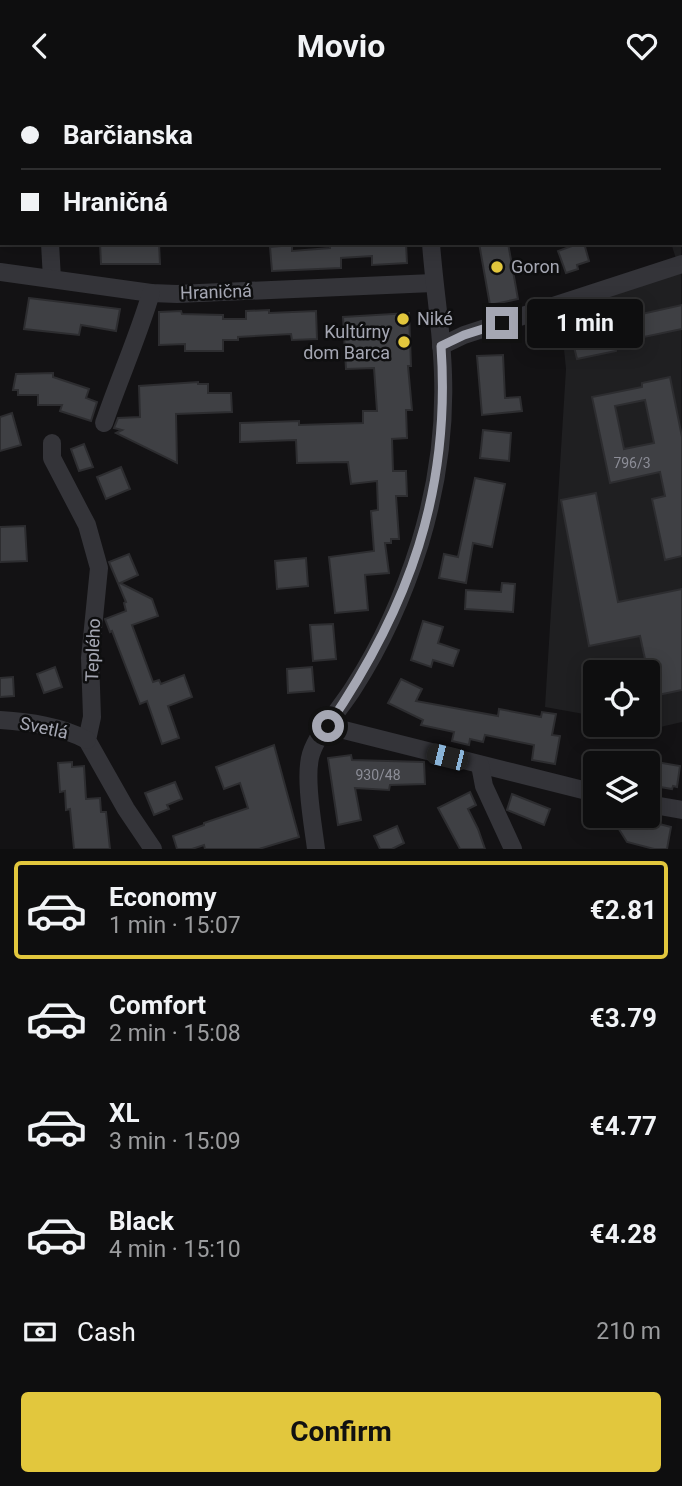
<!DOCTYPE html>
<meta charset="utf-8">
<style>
:root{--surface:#0e0e0f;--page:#171718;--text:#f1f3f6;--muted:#9b9c9e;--line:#2e2e2f;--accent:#e2c73d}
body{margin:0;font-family:Roboto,sans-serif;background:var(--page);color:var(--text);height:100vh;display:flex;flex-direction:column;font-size:26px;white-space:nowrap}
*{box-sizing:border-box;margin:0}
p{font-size:23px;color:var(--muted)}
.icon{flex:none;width:38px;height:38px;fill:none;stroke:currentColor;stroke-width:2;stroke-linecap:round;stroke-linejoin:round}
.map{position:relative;height:758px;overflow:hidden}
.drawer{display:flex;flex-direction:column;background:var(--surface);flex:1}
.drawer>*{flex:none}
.top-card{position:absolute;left:0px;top:0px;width:682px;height:154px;box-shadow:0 4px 18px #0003,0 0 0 2px var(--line);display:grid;align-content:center;height:154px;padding:0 21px;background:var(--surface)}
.tools{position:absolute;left:583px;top:569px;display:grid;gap:14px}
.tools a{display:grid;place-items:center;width:77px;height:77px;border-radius:7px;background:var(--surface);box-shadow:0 4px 18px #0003,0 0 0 2px var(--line);font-size:35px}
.end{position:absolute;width:32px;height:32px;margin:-16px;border:9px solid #a5a7b3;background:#111;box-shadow:0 0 0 4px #111}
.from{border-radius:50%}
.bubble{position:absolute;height:49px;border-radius:7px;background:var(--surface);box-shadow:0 4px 18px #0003,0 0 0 2px var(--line);font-size:23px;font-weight:700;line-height:49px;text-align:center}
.car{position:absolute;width:21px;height:42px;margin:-21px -10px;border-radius:9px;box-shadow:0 0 5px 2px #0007;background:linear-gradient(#222 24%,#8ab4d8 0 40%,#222 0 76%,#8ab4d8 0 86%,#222 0)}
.top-card b{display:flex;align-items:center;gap:24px;height:66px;font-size:26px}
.top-card b+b{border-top:2px solid var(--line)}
.top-card i{width:18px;height:18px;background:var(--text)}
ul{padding:12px 0 0;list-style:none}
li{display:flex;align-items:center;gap:21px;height:98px;margin:0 14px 10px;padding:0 7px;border:4px solid transparent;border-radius:7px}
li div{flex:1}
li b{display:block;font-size:26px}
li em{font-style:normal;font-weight:700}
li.current{border-color:var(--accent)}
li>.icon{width:63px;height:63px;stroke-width:1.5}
.pay{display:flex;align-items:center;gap:18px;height:77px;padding:0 21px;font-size:26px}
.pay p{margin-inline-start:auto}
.cta{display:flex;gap:14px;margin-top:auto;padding:14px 21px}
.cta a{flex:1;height:80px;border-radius:7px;background:var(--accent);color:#111;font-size:28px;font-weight:700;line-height:80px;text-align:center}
header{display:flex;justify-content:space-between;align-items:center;height:91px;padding:0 21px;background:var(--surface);font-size:32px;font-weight:700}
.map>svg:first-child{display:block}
.built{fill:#1f1f21}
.building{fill:#3f4044;stroke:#2d2d30;stroke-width:2;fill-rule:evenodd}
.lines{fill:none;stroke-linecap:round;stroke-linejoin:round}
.minor{stroke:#343439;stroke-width:18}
.route{stroke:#a5a7b3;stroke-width:9}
.poi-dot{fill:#e2c73d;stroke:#0e0e0f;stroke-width:2.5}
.labels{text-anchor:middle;stroke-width:5;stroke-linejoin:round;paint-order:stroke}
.number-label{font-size:14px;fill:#8c8d97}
.poi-label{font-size:18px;fill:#a5a7b3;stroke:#0e0e0f;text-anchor:start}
.street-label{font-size:18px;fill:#a5a7b3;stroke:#0e0e0f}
</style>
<header><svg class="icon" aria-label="back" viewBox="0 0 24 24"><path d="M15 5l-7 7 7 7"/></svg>Movio<svg class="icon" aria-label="heart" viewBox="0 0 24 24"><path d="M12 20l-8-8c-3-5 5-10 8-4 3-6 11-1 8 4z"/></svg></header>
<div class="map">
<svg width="682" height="758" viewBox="0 0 682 758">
<rect width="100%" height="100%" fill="#131214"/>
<polygon class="built" points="681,51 682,631 656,637 639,634 648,634 648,581 595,581 595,625 545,616 566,278 563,248 553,216 678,174 671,152 681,152"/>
<g class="building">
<polygon points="100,152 159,152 160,173 101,173"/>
<polygon points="330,152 406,152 407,172 372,174 372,165 341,167 341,177 272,180 270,156 292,154 292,160 330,157"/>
<polygon points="479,152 508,152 518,208 490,214"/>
<polygon points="580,152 584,152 589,170 577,174 578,178 566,182 558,160"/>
<polygon points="29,207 120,218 116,240 81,234 79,244 24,238"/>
<polygon points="682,214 682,238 615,252 616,260 577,268 571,244 611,236 610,230"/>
<polygon points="269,219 269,222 316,220 317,248 292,249 291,243 238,246 238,249 223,249 223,260 185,260 185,253 159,254 159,221 181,220 182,223 223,224 223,228 246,228 246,220"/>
<polygon points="409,222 411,275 408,275 412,319 406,319 407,347 392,348 393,380 406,380 407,405 396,405 399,448 391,448 391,452 385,452 389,482 365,484 368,519 335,522 329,466 374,460 371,420 378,419 377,390 351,393 348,371 297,372 296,349 240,351 240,332 299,330 299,334 363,332 363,320 377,320 374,277 346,278 343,226"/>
<polygon points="503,264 505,307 520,306 522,320 482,324 477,265"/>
<polygon points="53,282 53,286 89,298 86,307 97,311 91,330 60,320 62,314 38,314 38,304 18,304 18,299 13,299 16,283"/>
<path d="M 670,286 L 682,346 L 682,465 L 665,469 L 652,408 L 665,405 L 660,381 L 610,392 L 592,306 L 642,296 L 642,292 ZM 645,309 L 654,352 L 624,358 L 615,315 Z"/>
<polygon points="198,291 198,293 208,293 208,302 231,302 232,321 176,323 177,372 116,342 122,339 114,337 118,327 140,326 139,295"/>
<polygon points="12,322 21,354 0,360 0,326"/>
<polygon points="483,339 511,342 509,370 480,367"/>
<polygon points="84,353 93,376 79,380 71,358"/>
<polygon points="121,376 130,398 106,408 97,386"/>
<polygon points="475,387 505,393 492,456 473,452 466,492 439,487 444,463 458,466"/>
<polygon points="596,402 618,511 682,498 682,599 653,605 640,545 589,555 561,409"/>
<polygon points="25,435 27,470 0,471 0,436"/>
<polygon points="129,463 138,484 120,492 152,508 158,525 132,534 153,591 159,589 161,593 184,584 192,606 168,615 179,647 162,653 147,610 140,613 112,540 110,541 105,528 126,520 124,512 126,511 109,471"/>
<polygon points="306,467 308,495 277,498 275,470"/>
<polygon points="502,492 515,493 513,521 465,518 466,499 501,501"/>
<polygon points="423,530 443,536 438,552 459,559 453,575 433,569 431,576 411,569"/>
<polygon points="333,533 336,568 313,570 310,534"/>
<polygon points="55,576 62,596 44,602 37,583"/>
<polygon points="312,576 314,600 288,602 287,578"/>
<polygon points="13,586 14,605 0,606 0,587"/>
<polygon points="401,588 422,598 416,610 498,625 499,618 541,626 542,621 556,623 552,644 560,645 555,673 532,669 534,654 485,644 483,651 470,648 469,654 452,650 454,641 421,634 423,629 388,612"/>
<polygon points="274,654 299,746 259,758 205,758 204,754 192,758 177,758 173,745 204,734 204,732 248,717 240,692 224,698 216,676"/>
<polygon points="351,664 352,669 424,671 425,693 390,694 389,699 355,697 361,729 338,734 328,667"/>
<polygon points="650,670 680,675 677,696 673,695 672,698 648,694"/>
<polygon points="72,671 72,676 84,675 86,708 100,707 101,721 106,721 110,758 74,758 70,718 66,719 65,700 60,701 58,672"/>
<polygon points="175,691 182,708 167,714 169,718 154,724 145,702"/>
<polygon points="470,701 476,714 468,718 478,738 485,758 460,758 438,717"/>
<polygon points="512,703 550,718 544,734 507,719"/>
<polygon points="610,724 625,724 671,736 667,758 654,758 627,751"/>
<polygon points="397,735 404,752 392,758 380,758 374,745"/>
</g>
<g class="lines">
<g class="minor">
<polyline points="44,0 44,2"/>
<polyline points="419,0 419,2"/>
<polyline points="50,152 52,188"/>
<polyline points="0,181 151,202 177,203 433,192"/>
<polyline points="441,255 464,244 682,173"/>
<path d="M 104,332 C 119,288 138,246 151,202"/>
<polyline points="52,352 52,367 87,434 99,477 90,567 92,626 87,649 126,718 153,758"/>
<path d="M 0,629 C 30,631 60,635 87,649"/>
<polyline points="328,635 595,702"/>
<polyline points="480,674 484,695 513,758"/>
<polyline points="648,713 682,719"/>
<path d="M 316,758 C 313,734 304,685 311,663 C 318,641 342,616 354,596 C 383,551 404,503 420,452 C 436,399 445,340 443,284 C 442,240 434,196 431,152"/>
</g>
</g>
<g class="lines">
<path class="route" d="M 328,635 C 409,516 451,401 441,255 L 464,244 L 502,232"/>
</g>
<g class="poi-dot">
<circle cx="497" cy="176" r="7"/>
<circle cx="403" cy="228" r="7"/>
<circle cx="404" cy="251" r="7"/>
</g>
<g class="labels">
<g class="number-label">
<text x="632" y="377">796/3</text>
<text x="378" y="689">930/48</text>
</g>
<g class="poi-label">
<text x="511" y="182">Goron</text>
<text x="417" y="234">Niké</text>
<text x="390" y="247" text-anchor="end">Kultúrny<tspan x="390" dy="21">dom Barca</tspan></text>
</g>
<g class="street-label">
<text transform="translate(216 201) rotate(-2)" y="6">Hraničná</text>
<text transform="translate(93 559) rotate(-88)" y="6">Teplého</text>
<text transform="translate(44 637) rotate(12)" y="6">Svetlá</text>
</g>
</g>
</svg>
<div class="tools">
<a><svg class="icon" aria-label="locate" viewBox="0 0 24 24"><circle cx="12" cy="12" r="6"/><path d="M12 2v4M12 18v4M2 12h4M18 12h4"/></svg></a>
<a><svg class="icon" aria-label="layers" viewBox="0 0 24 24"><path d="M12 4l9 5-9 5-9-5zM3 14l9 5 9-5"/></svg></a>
</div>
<i class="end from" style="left:328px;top:635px"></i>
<i class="end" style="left:502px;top:232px"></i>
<div class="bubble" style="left:527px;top:208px;width:116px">1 min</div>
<i class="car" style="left:447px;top:666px;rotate:284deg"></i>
<div class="top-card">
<b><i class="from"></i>Barčianska</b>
<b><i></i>Hraničná</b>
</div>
</div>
<section class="drawer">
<ul>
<li class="current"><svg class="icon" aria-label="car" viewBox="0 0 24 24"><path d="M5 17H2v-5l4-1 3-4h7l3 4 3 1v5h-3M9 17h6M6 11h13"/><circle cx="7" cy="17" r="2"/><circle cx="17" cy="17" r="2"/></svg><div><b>Economy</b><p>1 min · 15:07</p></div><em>€2.81</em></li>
<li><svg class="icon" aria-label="car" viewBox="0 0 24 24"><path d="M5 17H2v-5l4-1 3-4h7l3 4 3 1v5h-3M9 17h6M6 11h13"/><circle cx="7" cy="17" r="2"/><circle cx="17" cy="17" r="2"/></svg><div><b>Comfort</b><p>2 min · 15:08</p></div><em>€3.79</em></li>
<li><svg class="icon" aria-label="car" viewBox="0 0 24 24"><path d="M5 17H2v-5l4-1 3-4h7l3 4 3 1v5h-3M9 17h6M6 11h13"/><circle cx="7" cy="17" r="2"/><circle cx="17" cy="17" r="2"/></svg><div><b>XL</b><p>3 min · 15:09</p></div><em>€4.77</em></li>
<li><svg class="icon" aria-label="car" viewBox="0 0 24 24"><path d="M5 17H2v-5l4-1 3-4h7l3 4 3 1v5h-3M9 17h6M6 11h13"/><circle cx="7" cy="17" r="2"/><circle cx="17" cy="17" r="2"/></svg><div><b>Black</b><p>4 min · 15:10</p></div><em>€4.28</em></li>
</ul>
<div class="pay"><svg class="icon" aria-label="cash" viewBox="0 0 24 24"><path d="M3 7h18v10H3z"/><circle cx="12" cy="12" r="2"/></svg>Cash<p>210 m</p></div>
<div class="cta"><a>Confirm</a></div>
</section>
